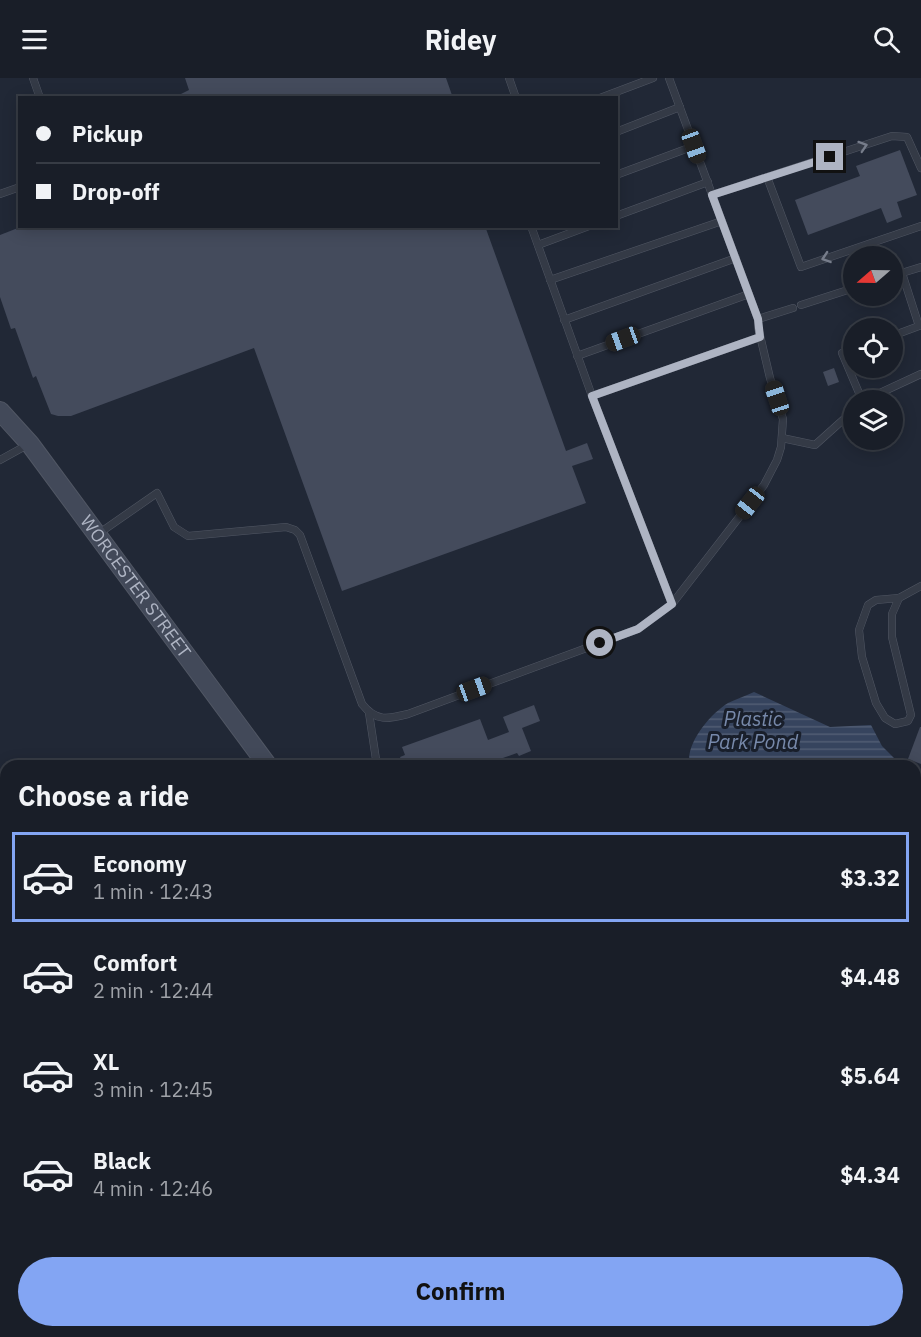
<!DOCTYPE html>
<meta charset="utf-8">
<style>
:root{--surface:#191e28;--page:#222730;--text:#f1f3f6;--muted:#9fa2a8;--line:#373c45;--accent:#83a5f3}
body{margin:0;font-family:"IBM Plex Sans",sans-serif;background:var(--page);color:var(--text);height:100vh;display:flex;flex-direction:column;font-size:22px;white-space:nowrap}
*{box-sizing:border-box;margin:0}
p{font-size:20px;color:var(--muted)}
.icon{flex:none;width:33px;height:33px;fill:none;stroke:currentColor;stroke-width:2;stroke-linecap:round;stroke-linejoin:round}
.map{position:relative;flex:1;overflow:hidden}
.details{position:absolute;left:0px;top:682px;width:921px;height:578px;display:flex;flex-direction:column;background:var(--surface);border-radius:18px 18px 0 0;box-shadow:0 3px 15px #0003,0 0 0 2px var(--line)}
.details>*{flex:none}
.top-card{position:absolute;left:18px;top:18px;width:600px;height:132px;border-radius:0px;box-shadow:0 3px 15px #0003,0 0 0 2px var(--line);display:grid;align-content:center;height:132px;padding:0 18px;background:var(--surface)}
.needle{width:39px;rotate:250deg}
.controls{position:absolute;left:843px;top:168px;display:grid;gap:12px}
.controls a{display:grid;place-items:center;width:60px;height:60px;border-radius:50%;background:var(--surface);box-shadow:0 3px 15px #0003,0 0 0 2px var(--line);font-size:30px}
.end{position:absolute;width:27px;height:27px;margin:-14px;border:8px solid #aeb4c3;background:#111;box-shadow:0 0 0 3px #111}
.from{border-radius:50%}
.car{position:absolute;width:18px;height:36px;margin:-18px -9px;border-radius:8px;box-shadow:0 0 4px 2px #0007;background:linear-gradient(#222 24%,#8ab4d8 0 40%,#222 0 76%,#8ab4d8 0 86%,#222 0)}
.top-card b{display:flex;align-items:center;gap:21px;height:57px;font-size:22px}
.top-card b+b{border-top:2px solid var(--line)}
.top-card i{width:15px;height:15px;background:var(--text)}
ul{padding:0;list-style:none}
li{display:flex;align-items:center;gap:18px;height:90px;margin:0 12px 9px;padding:0 6px;border:3px solid transparent;border-radius:0px}
li div{flex:1}
li b{display:block;font-size:22px}
li em{font-style:normal;font-weight:700}
li.current{border-color:var(--accent)}
li>.icon{width:54px;height:54px;stroke-width:1.5}
h2{padding:0 18px;font-size:27px;line-height:72px}
.action{display:flex;gap:12px;margin-top:auto;padding:12px 18px}
.action a{flex:1;height:69px;border-radius:36px;background:var(--accent);color:#111;font-size:24px;font-weight:700;line-height:69px;text-align:center}
header{display:flex;justify-content:space-between;align-items:center;height:78px;padding:0 18px;background:var(--surface);font-size:27px;font-weight:700}
.map>svg:first-child{display:block}
.water{fill:url(#water-rules)}
.lines{fill:none;stroke-linecap:round;stroke-linejoin:round}
.stream{stroke:#36445e;stroke-width:4}
.building{fill:#444b5c}
.lane-casing{stroke:#515764;stroke-width:8}
.secondary-casing{stroke:#515764;stroke-width:20}
.lane{stroke:#343a46;stroke-width:7}
.secondary{stroke:#424959;stroke-width:18}
.rail{stroke:#565e6d;stroke-width:4;stroke-dasharray:6 6;stroke-linecap:butt}
.oneway{stroke:#777d8b}
.route{stroke:#aeb4c3;stroke-width:8}
.labels{text-anchor:middle;stroke-width:6;stroke-linejoin:round;paint-order:stroke}
.street-label{font-size:18px;fill:#aeb4c3;stroke:#191f2b}
.water-label{font-size:20px;font-style:italic;fill:#7789aa;stroke:#191f2b}
</style>
<header><svg class="icon" aria-label="menu" viewBox="0 0 24 24"><path d="M4 6h16M4 12h16M4 18h16"/></svg>Ridey<svg class="icon" aria-label="search" viewBox="0 0 24 24"><circle cx="10" cy="10" r="6"/><path d="M15 15l6 6"/></svg></header>
<div class="map">
<svg width="921" height="1259" viewBox="0 0 921 1259">
<defs>
<pattern id="water-rules" width="6" height="5" patternUnits="userSpaceOnUse" patternTransform="scale(1.5)"><rect width="6" height="5" fill="#36445e"/><path d="M0 2.5h6" fill="none" stroke="#515d73"/></pattern>
</defs>
<rect width="100%" height="100%" fill="#212836"/>
<g class="water">
<path d="M 754,614 L 830,649 L 871,647 L 882,668 L 902,688 L 690,688 C 684,667 710,636 728,625 C 736,621 746,618 754,614 Z"/>
<polygon points="915,700 921,704 921,854 915,852"/>
</g>
<g class="lines">
<polyline class="stream" points="794,1254 794,1259"/>
</g>
<g class="building">
<polygon points="185,0 446,0 453,20 173,20 189,12"/>
<polygon points="900,72 917,117 897,124 902,139 887,145 881,130 808,157 795,122 860,98 856,88"/>
<polygon points="23,148 485,148 566,373 587,365 593,381 572,388 586,425 342,513 254,270 71,338 58,338 51,336 36,298 33,300 15,250 11,251 0,219 0,157"/>
<polygon points="834,290 839,304 828,308 823,294"/>
<polygon points="534,627 540,643 522,650 531,673 519,678 517,675 480,688 404,688 400,679 405,677 402,669 480,641 488,662 509,654 503,639"/>
<polygon points="920,649 921,649 921,686 908,681"/>
</g>
<g class="lines">
<g class="lane-casing">
<g id="lane">
<polyline points="33,0 40,20"/>
<polyline points="509,0 516,20"/>
<polyline points="669,0 758,241"/>
<polyline points="600,20 653,0"/>
<polyline points="616,54 680,29"/>
<polyline points="616,97 694,68"/>
<polyline points="767,99 801,189 921,148"/>
<polyline points="0,116 20,109"/>
<polyline points="712,117 892,58 907,59 921,90"/>
<polyline points="616,138 708,104"/>
<polyline points="531,148 592,318 760,259"/>
<polyline points="538,167 589,148"/>
<polyline points="892,198 921,189"/>
<polyline points="550,202 722,143"/>
<polyline points="801,227 854,210"/>
<polyline points="564,242 736,180"/>
<polyline points="892,258 919,248 902,195"/>
<polyline points="854,271 842,275 862,322"/>
<polyline points="577,278 749,216"/>
<polyline points="592,318 672,526"/>
<polyline points="865,322 921,296"/>
<polyline points="782,360 815,367 854,332"/>
<polyline points="0,382 29,366"/>
<path d="M 98,456 L 157,415 L 174,449 L 188,458 L 286,449 L 295,452 L 300,457 L 362,626 C 376,644 388,641 408,636 L 638,551 L 672,526 L 764,407 L 777,382 L 781,369 L 783,341 L 770,300 L 758,249 L 758,241 L 793,230"/>
<polyline points="899,520 892,536 892,559 911,637 908,643 895,646 885,640 876,625 862,579 859,552 868,527 876,522 899,520 921,508"/>
<polyline points="369,635 377,688"/>
<polyline points="0,731 6,747"/>
<polyline points="0,1097 6,1103"/>
<polyline points="0,1119 6,1122"/>
<polyline points="0,1150 6,1149"/>
<polyline points="98,1254 99,1259"/>
<polyline points="497,1254 500,1259"/>
<polyline points="13,1259 30,1254"/>
</g>
</g>
<g class="secondary-casing">
<g id="secondary">
<path id="s1" d="M 0,333 L 30,366 L 268,688"/>
<polyline points="679,1254 682,1259"/>
</g>
</g>
<use href="#lane" class="lane"/>
<use href="#secondary" class="secondary"/>
<g class="rail">
<polyline points="915,1004 921,1008"/>
<polyline points="0,1173 6,1173"/>
<polyline points="0,1220 6,1219"/>
<polyline points="0,1232 6,1231"/>
<polyline points="0,1242 6,1241"/>
</g>
</g>
<defs><path id="oneway-chevron" d="M-2-3.5L2.5 0L-2 3.5" fill="none" stroke-width="1.6" stroke-linecap="round" stroke-linejoin="round" transform="scale(1.5)"/></defs>
<g class="oneway">
<use href="#oneway-chevron" transform="translate(863 68) rotate(-18)"/>
<use href="#oneway-chevron" transform="translate(826 180) rotate(161)"/>
</g>
<g class="lines">
<polyline class="route" points="600,565 638,551 672,526 592,318 760,259 758,241 712,117 830,79"/>
</g>
<g class="labels">
<g class="street-label">
<text dy="6" stroke="none"><textPath href="#s1" startOffset="222">WORCESTER STREET</textPath></text>
</g>
<g class="water-label">
<text x="753" y="648">Plastic<tspan x="753" dy="23">Park Pond</tspan></text>
</g>
</g>
</svg>
<div class="controls">
<a><svg class="needle" viewBox="-14 -14 28 28"><path d="M0-13l5 13h-10z" fill="#e53935"/><path d="M0 13l5-13h-10z" fill="#9fa2a8"/></svg></a>
<a><svg class="icon" aria-label="locate" viewBox="0 0 24 24"><circle cx="12" cy="12" r="6"/><path d="M12 2v4M12 18v4M2 12h4M18 12h4"/></svg></a>
<a><svg class="icon" aria-label="layers" viewBox="0 0 24 24"><path d="M12 4l9 5-9 5-9-5zM3 14l9 5 9-5"/></svg></a>
</div>
<i class="end from" style="left:600px;top:565px"></i>
<i class="end" style="left:830px;top:79px"></i>
<i class="car" style="left:694px;top:68px;rotate:160deg"></i>
<i class="car" style="left:623px;top:261px;rotate:250deg"></i>
<i class="car" style="left:777px;top:320px;rotate:342deg"></i>
<i class="car" style="left:750px;top:425px;rotate:218deg"></i>
<i class="car" style="left:474px;top:611px;rotate:70deg"></i>
<div class="top-card">
<b><i class="from"></i>Pickup</b>
<b><i></i>Drop-off</b>
</div>
<section class="details">
<h2>Choose a ride</h2>
<ul>
<li class="current"><svg class="icon" aria-label="car" viewBox="0 0 24 24"><path d="M5 17H2v-5l4-1 3-4h7l3 4 3 1v5h-3M9 17h6M6 11h13"/><circle cx="7" cy="17" r="2"/><circle cx="17" cy="17" r="2"/></svg><div><b>Economy</b><p>1 min · 12:43</p></div><em>$3.32</em></li>
<li><svg class="icon" aria-label="car" viewBox="0 0 24 24"><path d="M5 17H2v-5l4-1 3-4h7l3 4 3 1v5h-3M9 17h6M6 11h13"/><circle cx="7" cy="17" r="2"/><circle cx="17" cy="17" r="2"/></svg><div><b>Comfort</b><p>2 min · 12:44</p></div><em>$4.48</em></li>
<li><svg class="icon" aria-label="car" viewBox="0 0 24 24"><path d="M5 17H2v-5l4-1 3-4h7l3 4 3 1v5h-3M9 17h6M6 11h13"/><circle cx="7" cy="17" r="2"/><circle cx="17" cy="17" r="2"/></svg><div><b>XL</b><p>3 min · 12:45</p></div><em>$5.64</em></li>
<li><svg class="icon" aria-label="car" viewBox="0 0 24 24"><path d="M5 17H2v-5l4-1 3-4h7l3 4 3 1v5h-3M9 17h6M6 11h13"/><circle cx="7" cy="17" r="2"/><circle cx="17" cy="17" r="2"/></svg><div><b>Black</b><p>4 min · 12:46</p></div><em>$4.34</em></li>
</ul>
<div class="action"><a>Confirm</a></div>
</section>
</div>
